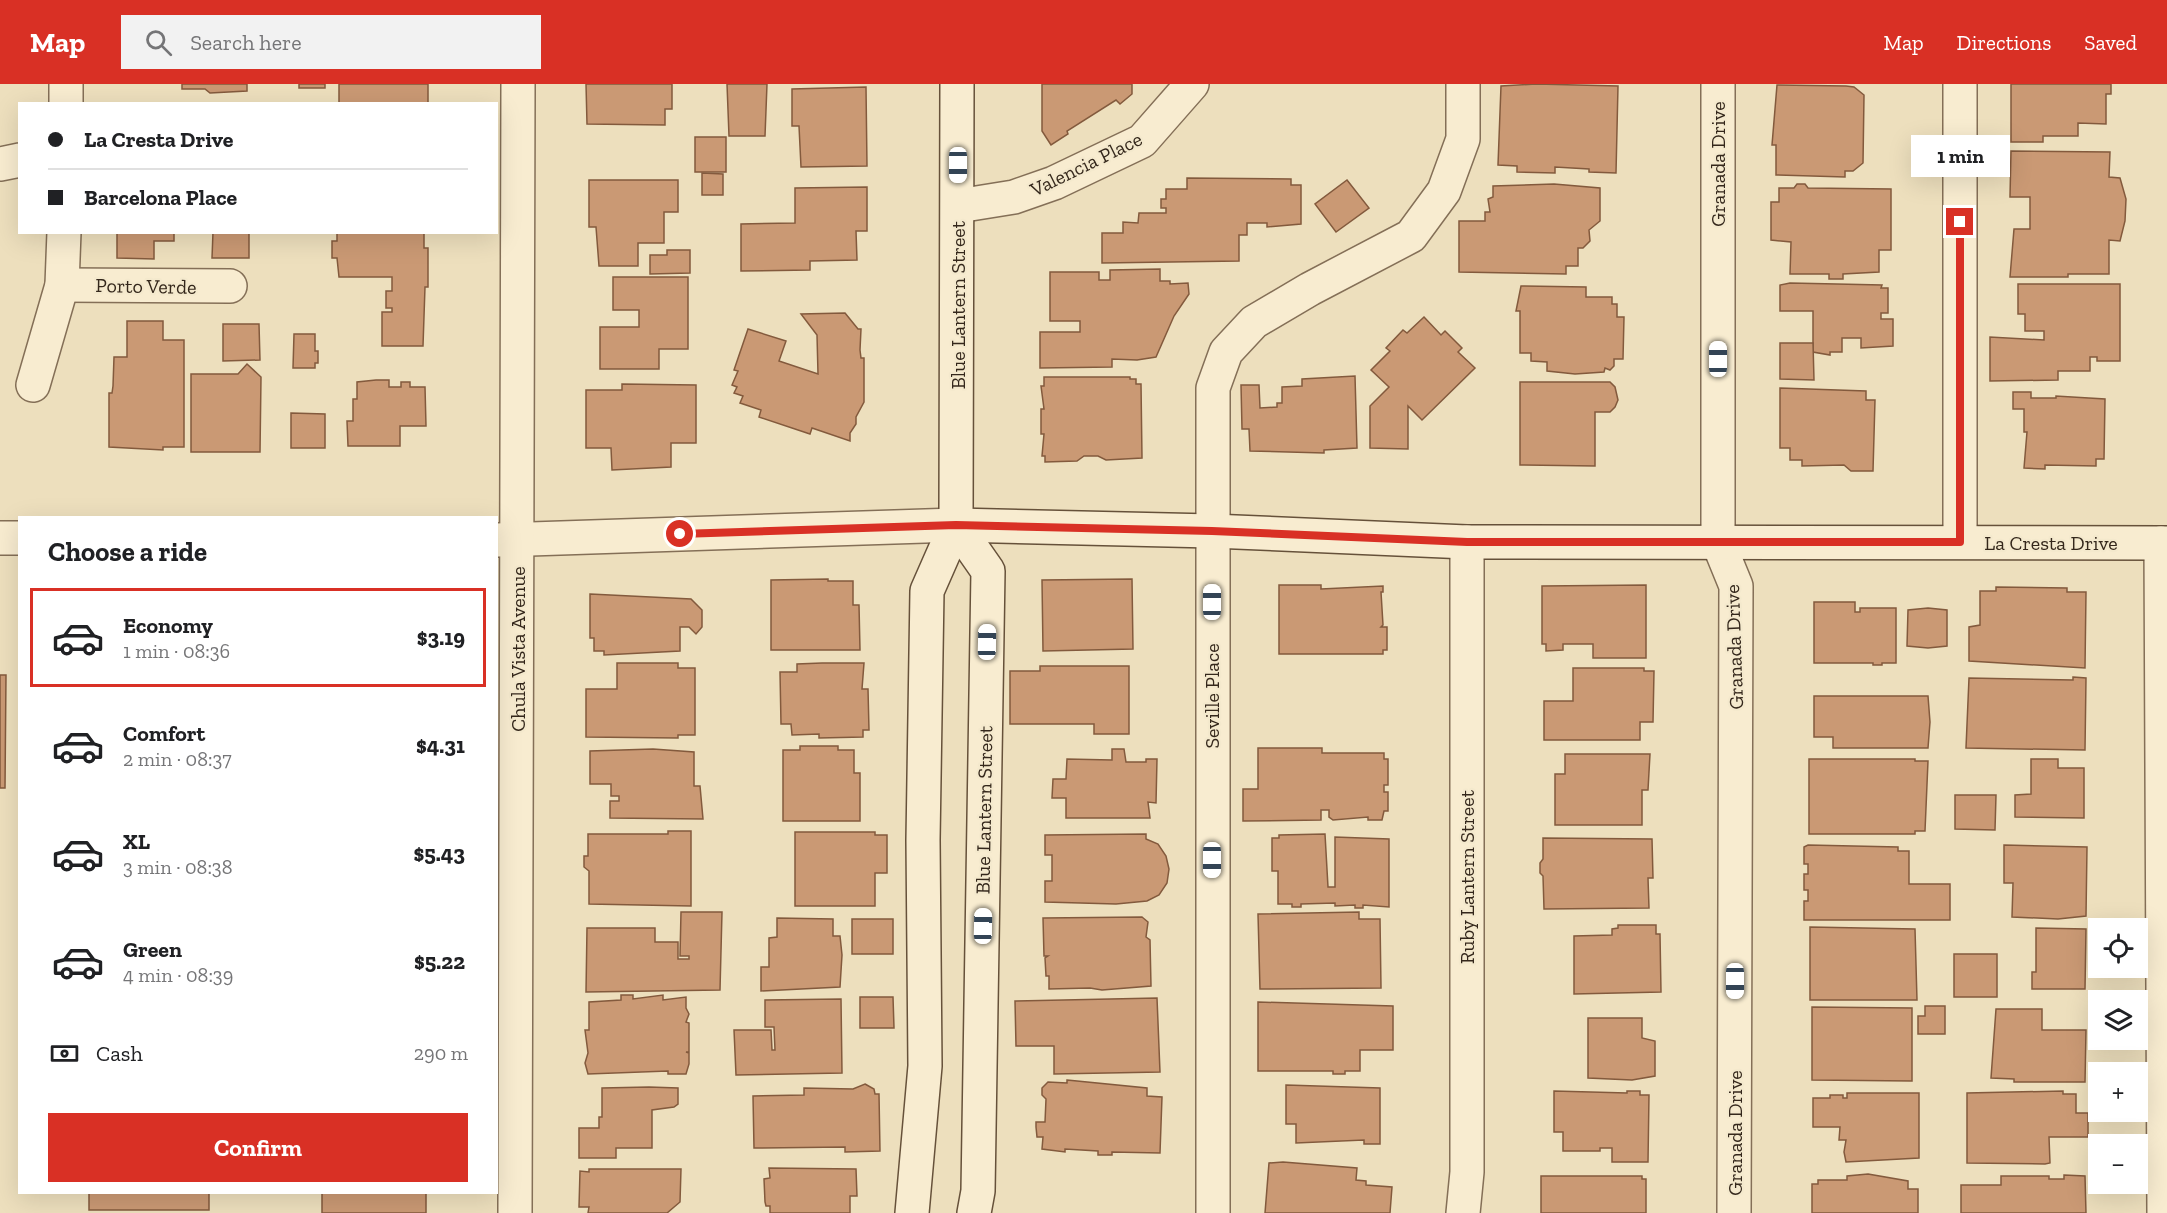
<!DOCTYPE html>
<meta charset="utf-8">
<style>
:root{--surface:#fff;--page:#f2f2f2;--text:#202124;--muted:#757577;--line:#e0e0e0;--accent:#d93025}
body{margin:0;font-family:"Zilla Slab",serif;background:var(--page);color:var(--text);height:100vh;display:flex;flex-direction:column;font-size:22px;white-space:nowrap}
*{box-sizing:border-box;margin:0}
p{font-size:20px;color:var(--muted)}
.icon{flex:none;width:33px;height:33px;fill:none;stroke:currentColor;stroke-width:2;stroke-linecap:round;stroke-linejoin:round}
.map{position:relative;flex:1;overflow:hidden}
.details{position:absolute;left:18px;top:432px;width:480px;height:678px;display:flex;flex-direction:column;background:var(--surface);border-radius:0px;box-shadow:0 6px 24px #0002}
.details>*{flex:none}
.hud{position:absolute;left:18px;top:18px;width:480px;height:132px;border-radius:0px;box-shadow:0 6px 24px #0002;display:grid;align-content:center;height:132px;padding:0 30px;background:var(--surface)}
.tools{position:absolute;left:2088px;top:834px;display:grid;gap:12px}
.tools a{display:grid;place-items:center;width:60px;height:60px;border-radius:0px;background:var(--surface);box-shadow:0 6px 24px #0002;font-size:30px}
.end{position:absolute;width:27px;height:27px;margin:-14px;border:8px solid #d93025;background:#fff;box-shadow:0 0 0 3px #fff}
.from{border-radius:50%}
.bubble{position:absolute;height:42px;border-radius:0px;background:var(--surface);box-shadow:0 6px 24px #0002;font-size:20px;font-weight:800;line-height:42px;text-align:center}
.car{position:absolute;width:18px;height:36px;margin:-18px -9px;border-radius:8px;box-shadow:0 0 4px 2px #0007;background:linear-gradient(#fff 24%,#345 0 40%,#fff 0 76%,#345 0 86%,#fff 0)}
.hud b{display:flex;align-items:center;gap:21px;height:57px;font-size:22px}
.hud b+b{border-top:2px solid var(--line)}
.hud i{width:15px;height:15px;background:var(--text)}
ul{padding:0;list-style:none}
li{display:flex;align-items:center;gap:18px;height:99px;margin:0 12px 9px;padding:0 18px;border:3px solid transparent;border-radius:0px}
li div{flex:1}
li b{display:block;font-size:22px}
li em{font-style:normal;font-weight:800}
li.current{border-color:var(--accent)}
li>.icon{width:54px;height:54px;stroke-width:1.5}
h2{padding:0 30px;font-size:27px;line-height:72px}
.pay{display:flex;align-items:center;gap:15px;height:66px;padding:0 30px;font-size:22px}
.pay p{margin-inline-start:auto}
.cta{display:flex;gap:12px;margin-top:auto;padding:12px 30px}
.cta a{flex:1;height:69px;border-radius:0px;background:var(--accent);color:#fff;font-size:24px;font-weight:800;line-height:69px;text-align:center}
header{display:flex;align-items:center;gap:36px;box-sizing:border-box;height:84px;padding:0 30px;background:var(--accent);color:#fff}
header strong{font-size:28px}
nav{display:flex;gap:33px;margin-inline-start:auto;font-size:21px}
.search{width:420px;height:54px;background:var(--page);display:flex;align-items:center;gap:15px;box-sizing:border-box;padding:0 21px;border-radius:0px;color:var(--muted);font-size:22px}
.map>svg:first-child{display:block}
.building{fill:#ca9974;stroke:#835a3d;stroke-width:1.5}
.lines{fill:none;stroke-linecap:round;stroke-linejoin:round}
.street-casing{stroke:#846f57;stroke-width:36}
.secondary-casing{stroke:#66513a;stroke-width:36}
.street{stroke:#f8ecd0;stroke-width:33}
.secondary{stroke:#f8ecd0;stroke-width:33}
.route{stroke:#d93025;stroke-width:8}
.labels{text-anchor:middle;stroke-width:4.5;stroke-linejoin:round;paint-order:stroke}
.street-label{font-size:20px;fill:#34271b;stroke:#f4e9cd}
</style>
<header>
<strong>Map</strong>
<div class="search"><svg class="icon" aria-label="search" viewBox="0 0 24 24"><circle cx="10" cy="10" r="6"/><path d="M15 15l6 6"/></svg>Search here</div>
<nav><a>Map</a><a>Directions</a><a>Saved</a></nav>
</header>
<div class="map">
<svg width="2167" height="1129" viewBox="0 0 2167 1129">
<rect width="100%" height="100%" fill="#eddfbd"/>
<g class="building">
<polygon points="182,0 247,0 247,7 210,9 205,5 182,5"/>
<rect x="299" y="0" width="26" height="4"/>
<rect x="339" y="0" width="89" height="20"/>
<polygon points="586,0 672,0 672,25 665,25 665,41 587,40"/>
<polygon points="727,0 767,0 765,52 729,52"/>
<polygon points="1042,0 1132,0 1132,10 1120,20 1116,16 1067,47 1068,50 1051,61 1042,47"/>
<polygon points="1536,0 1618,2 1616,89 1589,88 1589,85 1555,83 1555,89 1517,88 1517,82 1498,81 1501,2"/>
<polygon points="2011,0 2111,0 2111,10 2106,10 2106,40 2078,39 2078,52 2043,52 2043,58 2011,58"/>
<polygon points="1777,1 1846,2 1854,3 1864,11 1863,79 1853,87 1845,87 1845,93 1776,91 1776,61 1772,61"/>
<polygon points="866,3 867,82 801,83 799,42 792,42 792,5"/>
<rect x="695" y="53" width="31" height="35"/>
<polygon points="2011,67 2110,68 2109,93 2120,94 2126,115 2125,137 2120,157 2109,156 2109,190 2068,190 2068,193 2010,193 2014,145 2030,145 2030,113 2010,113"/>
<polygon points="702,89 723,90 723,111 702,111"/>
<polygon points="1187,94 1291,95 1291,101 1301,101 1301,140 1267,143 1267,139 1247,139 1247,151 1239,151 1239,177 1102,179 1102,149 1123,149 1123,138 1138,139 1139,129 1166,129 1166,124 1161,124 1161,115 1166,115 1166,105 1187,105"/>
<polygon points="589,96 678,96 678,128 664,128 664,159 638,159 638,182 599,182 596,143 589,143"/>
<polygon points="1347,96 1369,124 1336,148 1315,120"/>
<polygon points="1554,100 1600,104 1600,137 1589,146 1590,157 1583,164 1578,164 1578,182 1566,182 1566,190 1459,188 1459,137 1485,137 1485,128 1490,128 1488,115 1493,113 1493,102"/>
<polygon points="1797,100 1805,100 1808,104 1891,105 1891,166 1879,166 1879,188 1843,190 1843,195 1829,195 1829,190 1790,190 1791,158 1771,156 1771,118 1779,118 1779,104 1794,104"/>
<polygon points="867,103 867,147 856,147 857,176 810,177 810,186 741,187 741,140 795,139 795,104"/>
<polygon points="117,148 174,148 174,157 154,157 154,175 117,174"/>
<polygon points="213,148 249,148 249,174 212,174"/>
<polygon points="337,148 424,148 424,164 428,164 428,203 425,203 423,262 382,262 382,228 392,228 392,224 386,224 386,207 392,207 392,193 339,193 337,174 332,174 332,157 337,157"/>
<polygon points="667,166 690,166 690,189 650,190 650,171 667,171"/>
<polygon points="1160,185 1160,197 1170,197 1170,200 1188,199 1189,210 1174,232 1156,273 1137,276 1112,275 1112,283 1040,284 1040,248 1080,248 1080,237 1050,237 1050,188 1099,188 1099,196 1110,196 1110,186"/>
<polygon points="613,193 688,193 688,265 659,265 659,285 600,285 600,243 639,243 639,226 613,226"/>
<polygon points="1790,199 1882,201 1881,204 1888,204 1888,229 1881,229 1881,235 1893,235 1893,262 1861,264 1861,254 1842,254 1842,268 1830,268 1830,271 1813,268 1813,227 1780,227 1780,201"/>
<polygon points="2018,200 2120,200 2120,277 2097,277 2097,273 2090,273 2090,287 2058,287 2058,296 1990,297 1990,253 2044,256 2044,247 2025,247 2025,230 2018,230"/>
<polygon points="1521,202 1586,203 1586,213 1612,213 1612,220 1617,220 1617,233 1624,233 1623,275 1614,275 1614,282 1610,286 1605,284 1604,288 1575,290 1547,287 1547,278 1531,277 1531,269 1520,269 1520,227 1516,227"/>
<polygon points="845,229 858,245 861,245 860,266 861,274 864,274 864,318 856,333 856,340 850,349 850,357 812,344 810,350 759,333 761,326 740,319 743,312 734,309 737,303 732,301 738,287 734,286 748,245 786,257 779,277 818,290 817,251 801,230"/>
<polygon points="1424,233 1441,251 1445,247 1462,264 1458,268 1475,284 1422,336 1408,322 1408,365 1370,364 1370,322 1389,303 1371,286 1390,267 1386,264 1403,246 1407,249"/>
<polygon points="127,237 163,237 163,256 184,256 184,363 163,363 163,366 109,363 109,309 112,309 113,302 114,273 127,273"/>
<polygon points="223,240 259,240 260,276 223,277"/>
<polygon points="294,250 315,250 315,267 318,267 318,279 315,279 315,284 293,284"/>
<polygon points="1780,259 1813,259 1814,296 1780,295"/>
<polygon points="247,280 261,293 260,368 191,368 191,290 238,290"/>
<polygon points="1355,292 1357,364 1324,366 1324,369 1250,367 1249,345 1242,345 1241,301 1259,301 1260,324 1277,323 1277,319 1282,319 1282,303 1302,302 1302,295"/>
<polygon points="1044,293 1130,293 1130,295 1136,295 1136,300 1141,300 1142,374 1106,376 1098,372 1084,372 1077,377 1045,378 1045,372 1042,372 1044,350 1041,350 1041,325 1044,325 1041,302 1044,302"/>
<polygon points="376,296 389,296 389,303 401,303 401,298 410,298 410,303 425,303 426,342 400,342 400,362 348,362 347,337 353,337 353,315 357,315 357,298"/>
<polygon points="1520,298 1610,298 1615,303 1618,316 1615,323 1610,328 1595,328 1595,382 1520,381"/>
<polygon points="622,300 696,301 696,359 671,359 671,383 612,386 611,364 586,364 586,306 622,306"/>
<polygon points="1780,304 1866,307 1866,316 1875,316 1873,387 1851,387 1844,381 1802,382 1802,376 1790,376 1790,364 1780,364"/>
<polygon points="2013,308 2031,308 2031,314 2056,314 2056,312 2105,315 2104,375 2096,375 2096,382 2045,381 2045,385 2024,384 2027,348 2024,348 2024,325 2013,325"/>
<polygon points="291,329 325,330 325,364 291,364"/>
<polygon points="828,495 828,497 853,497 853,521 859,521 860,566 771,566 771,496"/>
<polygon points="1132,495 1133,565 1043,567 1042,496"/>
<polygon points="1279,501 1321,501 1321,505 1383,502 1383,508 1381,508 1383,541 1381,543 1387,543 1387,566 1383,566 1383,570 1279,570"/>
<polygon points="1646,501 1646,574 1593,574 1593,560 1563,560 1563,566 1546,567 1546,560 1542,560 1542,502"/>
<polygon points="1996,503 2067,504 2067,508 2086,508 2085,584 1969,577 1969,543 1980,541 1980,507 1996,507"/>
<polygon points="590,510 691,515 702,526 702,543 696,550 689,543 680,543 680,567 604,571 604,567 594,567 594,554 590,554"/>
<polygon points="1814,518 1855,518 1855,528 1860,528 1860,524 1896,524 1896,579 1882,579 1882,581 1873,581 1873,579 1814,579"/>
<polygon points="1928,524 1947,526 1947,562 1928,564 1907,562 1908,526"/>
<polygon points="617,579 678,579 678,584 695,584 695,651 678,651 678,654 586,653 586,605 617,605"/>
<polygon points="822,579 864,579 862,605 868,605 869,646 863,646 863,653 819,654 819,650 792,651 791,640 781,640 780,588 797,588 797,580"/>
<polygon points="1040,582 1129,582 1129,650 1094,650 1094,640 1010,640 1010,587 1040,587"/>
<polygon points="1573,584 1644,584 1644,587 1654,587 1653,638 1640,638 1640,656 1544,656 1544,617 1573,617"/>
<polygon points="0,591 6,591 5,704 0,704"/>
<polygon points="2073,593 2086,594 2085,666 1966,664 1969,594 2073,596"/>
<polygon points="1814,612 1928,612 1930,638 1928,664 1833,664 1833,653 1814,653"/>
<polygon points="800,662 838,662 838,666 854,666 854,689 860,689 860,737 783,737 783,666 800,666"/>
<polygon points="1258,664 1322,664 1322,669 1384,669 1384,675 1388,675 1388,701 1384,701 1384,708 1388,708 1388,727 1384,727 1382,736 1368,736 1368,733 1333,736 1329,733 1329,726 1321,726 1321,736 1243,737 1243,705 1258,705"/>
<polygon points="653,665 694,668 694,702 700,702 703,735 610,734 610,717 619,717 619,712 611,712 611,700 590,700 590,667"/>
<polygon points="1112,665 1124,665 1126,678 1146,678 1146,675 1157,675 1156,719 1148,718 1150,734 1066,734 1066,714 1052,714 1053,695 1066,695 1067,675 1112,676"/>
<polygon points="1565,670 1650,670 1648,706 1642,706 1642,741 1555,741 1555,690 1565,690"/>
<polygon points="1809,675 1915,675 1915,677 1928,677 1925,747 1915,747 1915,750 1809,750"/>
<polygon points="2031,675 2058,675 2058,684 2084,684 2084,734 2015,733 2015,711 2031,710"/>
<polygon points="1955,711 1996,711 1995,746 1955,745"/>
<polygon points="668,747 691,747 691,822 589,820 589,787 584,783 584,772 588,772 588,750 668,750"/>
<polygon points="795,748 875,748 875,751 887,751 887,789 875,789 875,822 795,822"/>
<polygon points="1146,750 1146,755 1158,760 1166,772 1169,785 1167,799 1159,811 1147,817 1116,820 1045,818 1045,797 1052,797 1052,771 1045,771 1045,751"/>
<polygon points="1325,750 1328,803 1335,803 1335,753 1389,755 1389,823 1363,821 1363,824 1355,824 1355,821 1335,822 1335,819 1301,820 1301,823 1292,823 1292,820 1278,820 1278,787 1272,787 1272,754 1279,754 1279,751"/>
<polygon points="1543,754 1652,755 1653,794 1648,794 1649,824 1544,825 1543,792 1540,789 1540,779 1543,775"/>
<polygon points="1808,761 1898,763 1898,767 1909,767 1909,800 1950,800 1950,836 1804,836 1804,817 1808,817 1808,806 1804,806 1804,790 1808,790 1808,780 1804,780 1804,763"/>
<polygon points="2004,761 2087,763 2086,832 2058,835 2012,833 2013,799 2004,799"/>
<polygon points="681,828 722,828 720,906 586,908 587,844 655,844 655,858 678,858 678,875 689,875 689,872 680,872"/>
<polygon points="1359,828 1359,835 1380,835 1381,904 1260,905 1258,830"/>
<polygon points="1142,833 1148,838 1146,853 1150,856 1151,902 1102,906 1090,904 1049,905 1049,892 1046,892 1045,874 1048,872 1044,872 1043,834"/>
<polygon points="777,834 833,835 833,852 840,852 842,871 840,903 761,907 761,883 769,883 769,854 777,853"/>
<rect x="852" y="835" width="41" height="35"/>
<polygon points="1618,841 1656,841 1656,850 1660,850 1661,908 1574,910 1574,852 1612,851 1612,845 1618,844"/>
<polygon points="1810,843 1915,845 1917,916 1810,916"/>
<polygon points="2036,844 2086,845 2085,905 2032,905 2032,888 2036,888"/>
<rect x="1954" y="870" width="43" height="43"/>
<polygon points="621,911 633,911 633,915 663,911 663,916 686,913 686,924 689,930 686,938 689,939 689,968 686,968 689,969 689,980 686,990 668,990 668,987 588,990 585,979 588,969 585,946 589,946 589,918 621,916"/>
<polygon points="860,913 893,913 894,944 860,944"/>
<polygon points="1157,914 1160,988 1054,990 1054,962 1016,962 1015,917"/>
<polygon points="841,915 842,989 736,991 734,946 771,946 772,966 775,966 774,943 765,943 765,916"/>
<polygon points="1258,918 1393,922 1393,966 1360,966 1360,987 1345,987 1345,990 1333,990 1333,987 1258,987"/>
<polygon points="1925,922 1945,922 1945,950 1918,950 1918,932 1925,932"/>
<polygon points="1812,923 1912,924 1912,997 1812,996"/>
<polygon points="1996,925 2042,925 2042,946 2086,946 2085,998 2014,998 2014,995 1991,994"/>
<polygon points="1588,934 1642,934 1642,954 1655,957 1655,992 1632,996 1588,994"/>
<polygon points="1067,996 1147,1004 1147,1012 1162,1013 1160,1069 1112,1068 1112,1071 1098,1071 1098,1067 1065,1065 1065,1068 1042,1065 1043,1053 1037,1053 1036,1043 1036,1038 1045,1038 1046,1015 1042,1011 1042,1004 1048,998 1067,999"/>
<polygon points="865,1000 874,1005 875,1010 879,1010 880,1067 845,1068 845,1063 754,1064 753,1012 804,1011 804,1004 853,1005"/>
<polygon points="1286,1001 1380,1004 1380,1060 1364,1060 1364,1056 1296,1059 1296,1040 1286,1040"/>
<polygon points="649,1003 678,1004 678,1020 674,1023 652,1026 652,1064 616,1064 616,1074 579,1074 579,1044 599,1044 599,1033 602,1033 602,1004"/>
<polygon points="1554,1007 1627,1009 1627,1007 1640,1007 1640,1011 1649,1011 1648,1078 1612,1078 1612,1064 1600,1064 1600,1067 1563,1067 1563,1048 1554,1048"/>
<polygon points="2063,1007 2063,1010 2076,1010 2076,1029 2088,1029 2088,1053 2049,1053 2050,1079 2045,1080 1967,1079 1967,1009"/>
<polygon points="1847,1009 1919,1009 1919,1074 1846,1078 1844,1068 1846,1056 1839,1056 1840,1043 1813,1043 1813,1014 1830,1014 1830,1011 1843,1011 1843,1014 1847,1014"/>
<polygon points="1283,1078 1357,1084 1356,1096 1366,1097 1366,1101 1392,1103 1390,1129 1265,1129 1269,1079"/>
<polygon points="769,1084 856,1085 857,1112 850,1112 850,1129 770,1129 770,1122 766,1122 765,1118 764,1095 770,1094"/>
<polygon points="589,1085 681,1085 680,1118 667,1129 588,1129 589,1123 579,1123 580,1087 589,1088"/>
<polygon points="1868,1090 1908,1097 1908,1105 1918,1105 1918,1129 1812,1129 1812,1100 1818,1100 1818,1096 1847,1096 1847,1092"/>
<polygon points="2064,1091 2085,1092 2086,1129 1961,1129 1961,1101 2001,1101 2001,1092 2049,1092 2049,1095 2064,1095"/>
<polygon points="1541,1092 1642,1092 1642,1095 1646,1095 1646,1129 1541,1129"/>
<rect x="89" y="1108" width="120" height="18"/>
<rect x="322" y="1108" width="104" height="21"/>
</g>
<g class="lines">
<g class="street-casing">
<g id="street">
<polyline points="1718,0 1718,458 1736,502 1734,1129"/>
<polyline points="66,20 66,0"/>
<polyline points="0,80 20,76"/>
<polyline points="958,122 1014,113 1054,99 1142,57 1192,0"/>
<polyline points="62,201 230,202"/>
<polyline points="33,301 62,201 64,148"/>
<polyline points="0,454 20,454"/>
<polyline points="498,456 956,441"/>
<polyline points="1960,458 1960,0"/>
<polyline points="2161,459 2164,1129"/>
<polyline points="515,1129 518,0"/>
<polyline points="1213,1129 1213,304 1226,268 1254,238 1310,205 1411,152 1444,107 1463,55 1463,0"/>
<polyline points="1463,1129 1467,1088 1467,458"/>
</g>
</g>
<g class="secondary-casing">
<g id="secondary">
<polyline points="956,441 1212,447 1467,458 2167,459"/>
<polyline points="956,441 988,487 978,1107 974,1129"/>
<polyline points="912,1129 925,982 923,756 927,507 956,441 957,0"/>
</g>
</g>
<use href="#street" class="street"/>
<use href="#secondary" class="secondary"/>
</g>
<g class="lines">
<polyline class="route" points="680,450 956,441 1212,447 1467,458 1960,458 1960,138"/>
</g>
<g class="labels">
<g class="street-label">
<text transform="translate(1086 80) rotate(-26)" y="7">Valencia Place</text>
<text transform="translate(1718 80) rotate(-90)" y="7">Granada Drive</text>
<text transform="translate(146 202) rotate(1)" y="7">Porto Verde</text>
<text transform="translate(958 221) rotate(-90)" y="7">Blue Lantern Street</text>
<text x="2051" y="466">La Cresta Drive</text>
<text transform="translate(1734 563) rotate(-92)" y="7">Granada Drive</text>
<text transform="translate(518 565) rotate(-90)" y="7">Chula Vista Avenue</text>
<text transform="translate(1212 612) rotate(-90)" y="7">Seville Place</text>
<text transform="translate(984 726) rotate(-89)" y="7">Blue Lantern Street</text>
<text transform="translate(1467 793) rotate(-90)" y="7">Ruby Lantern Street</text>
<text transform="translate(1735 1049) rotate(-90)" y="7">Granada Drive</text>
</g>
</g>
</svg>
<div class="tools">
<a><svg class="icon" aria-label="locate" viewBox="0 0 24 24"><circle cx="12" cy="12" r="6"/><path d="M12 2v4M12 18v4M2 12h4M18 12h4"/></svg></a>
<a><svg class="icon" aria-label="layers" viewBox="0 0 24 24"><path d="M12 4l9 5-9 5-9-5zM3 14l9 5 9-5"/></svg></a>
<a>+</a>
<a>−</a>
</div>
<i class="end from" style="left:680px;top:450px"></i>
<i class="end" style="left:1960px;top:138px"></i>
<div class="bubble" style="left:1911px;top:51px;width:99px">1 min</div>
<i class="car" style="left:958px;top:81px;rotate:180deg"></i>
<i class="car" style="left:1718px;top:275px;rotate:0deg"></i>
<i class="car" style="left:1212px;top:518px;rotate:0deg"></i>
<i class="car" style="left:987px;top:558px;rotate:1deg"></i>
<i class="car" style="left:1212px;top:776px;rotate:180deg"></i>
<i class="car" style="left:983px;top:842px;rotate:1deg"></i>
<i class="car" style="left:1735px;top:897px;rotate:180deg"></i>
<div class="hud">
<b><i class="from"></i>La Cresta Drive</b>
<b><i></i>Barcelona Place</b>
</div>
<section class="details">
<h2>Choose a ride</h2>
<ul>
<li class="current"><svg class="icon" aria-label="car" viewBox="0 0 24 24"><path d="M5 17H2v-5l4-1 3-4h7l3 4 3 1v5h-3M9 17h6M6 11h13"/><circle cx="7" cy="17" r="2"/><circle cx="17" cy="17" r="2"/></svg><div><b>Economy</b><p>1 min · 08:36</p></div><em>$3.19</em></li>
<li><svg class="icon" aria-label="car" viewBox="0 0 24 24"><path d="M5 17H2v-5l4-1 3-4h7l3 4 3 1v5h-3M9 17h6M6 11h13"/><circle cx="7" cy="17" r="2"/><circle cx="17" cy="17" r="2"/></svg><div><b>Comfort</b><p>2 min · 08:37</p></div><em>$4.31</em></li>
<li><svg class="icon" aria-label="car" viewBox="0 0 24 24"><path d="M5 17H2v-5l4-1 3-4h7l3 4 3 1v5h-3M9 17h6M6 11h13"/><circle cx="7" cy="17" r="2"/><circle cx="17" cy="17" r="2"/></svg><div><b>XL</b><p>3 min · 08:38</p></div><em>$5.43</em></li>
<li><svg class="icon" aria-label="car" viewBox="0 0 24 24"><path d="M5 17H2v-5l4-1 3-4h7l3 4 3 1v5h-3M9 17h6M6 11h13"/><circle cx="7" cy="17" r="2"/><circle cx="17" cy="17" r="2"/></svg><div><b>Green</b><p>4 min · 08:39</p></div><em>$5.22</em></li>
</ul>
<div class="pay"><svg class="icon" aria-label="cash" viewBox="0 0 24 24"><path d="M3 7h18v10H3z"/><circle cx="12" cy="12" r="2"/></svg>Cash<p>290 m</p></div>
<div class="cta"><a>Confirm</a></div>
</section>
</div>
